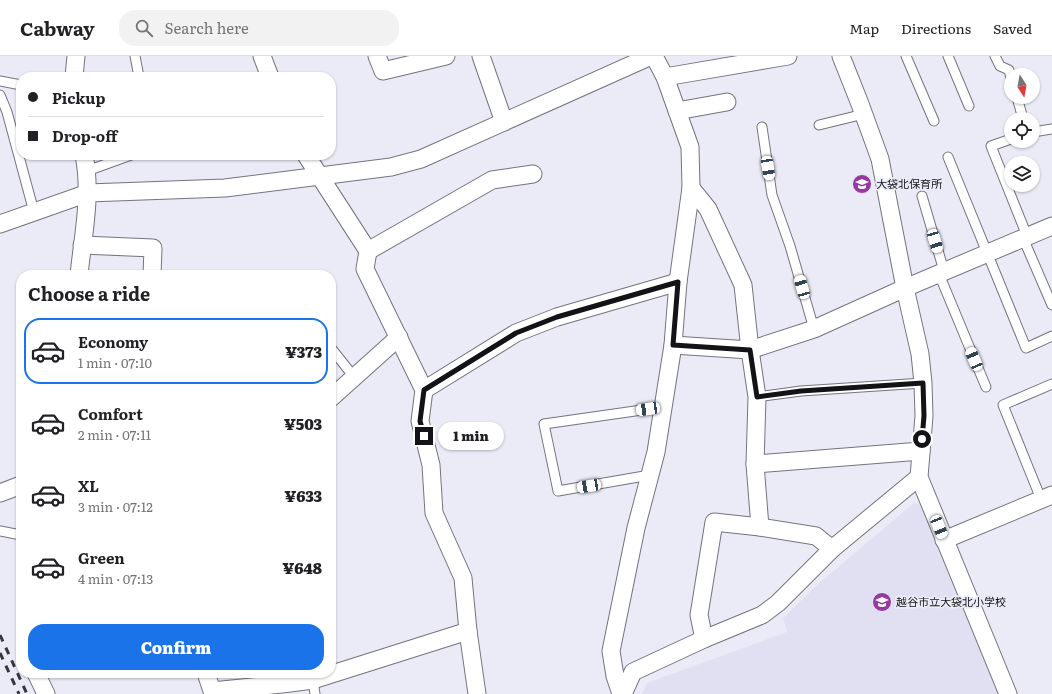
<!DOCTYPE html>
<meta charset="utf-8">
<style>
:root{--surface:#fff;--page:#f2f2f2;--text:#202124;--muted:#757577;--line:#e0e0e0;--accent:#1a73e8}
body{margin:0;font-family:Literata,"Noto Sans JP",serif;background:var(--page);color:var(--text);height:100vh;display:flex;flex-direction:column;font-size:15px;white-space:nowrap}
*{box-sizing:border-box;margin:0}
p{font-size:13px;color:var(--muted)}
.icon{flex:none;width:22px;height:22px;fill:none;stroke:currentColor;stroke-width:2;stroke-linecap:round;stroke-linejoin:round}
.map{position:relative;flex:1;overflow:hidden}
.drawer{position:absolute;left:16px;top:214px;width:320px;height:408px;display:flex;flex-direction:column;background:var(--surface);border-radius:16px;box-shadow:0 1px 3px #0004}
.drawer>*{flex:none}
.guide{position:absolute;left:16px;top:16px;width:320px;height:88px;border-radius:16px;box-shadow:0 1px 3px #0004;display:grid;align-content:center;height:88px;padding:0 12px;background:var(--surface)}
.needle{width:26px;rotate:169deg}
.buttons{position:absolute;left:1004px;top:12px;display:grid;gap:8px}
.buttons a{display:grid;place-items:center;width:36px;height:36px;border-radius:50%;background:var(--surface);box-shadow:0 1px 3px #0004;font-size:20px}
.end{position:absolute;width:18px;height:18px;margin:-9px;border:5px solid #131317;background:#fff;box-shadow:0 0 0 2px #fff}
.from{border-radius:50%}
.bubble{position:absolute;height:28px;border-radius:14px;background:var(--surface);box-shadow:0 1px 3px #0004;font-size:13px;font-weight:800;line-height:28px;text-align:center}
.car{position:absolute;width:12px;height:24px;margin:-12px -6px;border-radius:5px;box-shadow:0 0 3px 1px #0007;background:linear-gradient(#fff 24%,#345 0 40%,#fff 0 76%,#345 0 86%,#fff 0)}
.guide b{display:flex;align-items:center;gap:14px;height:38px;font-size:15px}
.guide b+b{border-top:1px solid var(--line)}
.guide i{width:10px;height:10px;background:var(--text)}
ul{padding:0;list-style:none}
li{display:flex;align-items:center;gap:12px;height:66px;margin:0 8px 6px;padding:0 4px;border:2px solid transparent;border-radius:16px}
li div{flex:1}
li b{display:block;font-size:15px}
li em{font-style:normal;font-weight:800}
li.current{border-color:var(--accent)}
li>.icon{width:36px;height:36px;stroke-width:1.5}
h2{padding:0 12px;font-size:18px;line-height:48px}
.button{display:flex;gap:8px;margin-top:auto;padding:8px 12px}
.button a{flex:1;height:46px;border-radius:16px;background:var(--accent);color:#fff;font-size:16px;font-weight:800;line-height:46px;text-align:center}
header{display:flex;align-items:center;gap:24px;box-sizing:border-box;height:56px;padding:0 20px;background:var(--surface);border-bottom:1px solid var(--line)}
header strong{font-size:19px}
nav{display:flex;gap:22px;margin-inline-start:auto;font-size:14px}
.search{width:280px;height:36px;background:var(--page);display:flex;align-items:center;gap:10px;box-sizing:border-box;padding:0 14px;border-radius:16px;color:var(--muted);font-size:15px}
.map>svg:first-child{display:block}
.built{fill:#e1e0f3}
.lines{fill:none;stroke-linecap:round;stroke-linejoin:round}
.service-casing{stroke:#74737e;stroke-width:11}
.minor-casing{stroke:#74737e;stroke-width:19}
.service{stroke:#fff;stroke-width:9}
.minor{stroke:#fff;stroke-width:17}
.rail{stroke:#36363b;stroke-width:3;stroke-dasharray:7 7;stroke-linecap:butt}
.route{stroke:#131317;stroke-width:5}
.labels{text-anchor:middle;stroke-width:3.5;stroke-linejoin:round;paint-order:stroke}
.poi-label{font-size:11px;fill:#131317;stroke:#ebebf7;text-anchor:start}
</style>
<header>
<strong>Cabway</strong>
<div class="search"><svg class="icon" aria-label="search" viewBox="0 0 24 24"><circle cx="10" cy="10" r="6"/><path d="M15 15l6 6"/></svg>Search here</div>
<nav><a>Map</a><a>Directions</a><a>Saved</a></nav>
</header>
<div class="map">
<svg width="1052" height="638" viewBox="0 0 1052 638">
<rect width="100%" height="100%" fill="#ebebf7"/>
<polygon class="built" points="914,447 924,449 1001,638 642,638 647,627 787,576 783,562 817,529"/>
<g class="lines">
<g class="service-casing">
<g id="service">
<polyline points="135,0 139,21"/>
<polyline points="906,0 934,65"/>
<polyline points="948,0 969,50"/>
<polyline points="995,0 1000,10 1009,14 1011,22"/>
<polyline points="0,25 21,29"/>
<polyline points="0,39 7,56 34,156"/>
<polyline points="1017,41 1023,63"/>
<polyline points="819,69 864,58"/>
<polyline points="762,71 772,139 790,190 814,273"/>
<polyline points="1033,76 1052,73"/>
<polyline points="1011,83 991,90 1027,180"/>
<polyline points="948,101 1026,292 1052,280"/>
<polyline points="87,115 131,99"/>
<polyline points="922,140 944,215"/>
<polyline points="1023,182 1052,249"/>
<polyline points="939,218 986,331"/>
<polyline points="331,292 354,321"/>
<polyline points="757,341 801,335 923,327"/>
<polyline points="650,419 558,435 544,368 663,351"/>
<polyline points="1041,443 1003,349 1052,328"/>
<polyline points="0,475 21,479"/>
<polyline points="313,624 315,638"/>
</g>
</g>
<g class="minor-casing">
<g id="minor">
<polyline points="262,0 270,21"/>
<polyline points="377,0 383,15 446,0"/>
<polyline points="481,0 504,66"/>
<polyline points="841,0 860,48 880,103 905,232 920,298 923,327 924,360 919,421 1008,638"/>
<polyline points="74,21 76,0"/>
<polyline points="665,21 788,0"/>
<polyline points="677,55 727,46"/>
<polyline points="306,99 368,195 365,213 424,334 420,365 431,409 434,457 463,522 468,575 477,638"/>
<polyline points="691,132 708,153 743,229 750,294 757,341 755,408 760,471"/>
<polyline points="0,168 88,137 225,132 391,111 421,103 651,0"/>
<polyline points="82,189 153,192 152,219"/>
<polyline points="368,195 492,124 533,118"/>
<path d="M 79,219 C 83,179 92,139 84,99"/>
<polyline points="673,289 750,294 814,273 905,232 1052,170"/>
<polyline points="424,334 516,277 557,261 678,226"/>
<polyline points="331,342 399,281"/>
<polyline points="755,408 921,395"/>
<polyline points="0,437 21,429"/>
<polyline points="944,484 1052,439"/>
<polyline points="704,583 699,559 714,466 760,471 816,480 832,493"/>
<polyline points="36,617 46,638"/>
<polyline points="206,617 212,635 282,628 313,624 468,575"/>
<polyline points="621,638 615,620 611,595 636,472 656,396 673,289 678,226 691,132 690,91 665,21 654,0"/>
<polyline points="623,638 633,616 704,583 762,559 778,547 832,493 919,421"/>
</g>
</g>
<use href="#service" class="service"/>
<use href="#minor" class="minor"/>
<g class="rail">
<polyline points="0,579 27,638"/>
<polyline points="0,597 19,638"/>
</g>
</g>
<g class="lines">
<polyline class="route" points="424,380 420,365 424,334 516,277 557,261 678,226 673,289 750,294 757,341 801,335 923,327 924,360 922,383"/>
</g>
<defs>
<g id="school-disc" transform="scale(1)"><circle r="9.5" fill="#9639a2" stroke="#ebebf7"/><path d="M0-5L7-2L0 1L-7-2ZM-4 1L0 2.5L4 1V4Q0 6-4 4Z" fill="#fff"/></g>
</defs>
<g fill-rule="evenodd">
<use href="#school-disc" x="862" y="128"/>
<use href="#school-disc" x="882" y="546"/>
</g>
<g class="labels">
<g class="poi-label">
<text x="876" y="132">大袋北保育所</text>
<text x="896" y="550">越谷市立大袋北小学校</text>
</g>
</g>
</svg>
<div class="buttons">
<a><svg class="needle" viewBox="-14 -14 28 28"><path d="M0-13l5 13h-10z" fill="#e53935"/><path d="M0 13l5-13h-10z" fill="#757577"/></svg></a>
<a><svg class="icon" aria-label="locate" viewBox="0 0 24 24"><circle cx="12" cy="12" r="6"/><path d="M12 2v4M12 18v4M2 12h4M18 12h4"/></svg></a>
<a><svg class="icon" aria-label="layers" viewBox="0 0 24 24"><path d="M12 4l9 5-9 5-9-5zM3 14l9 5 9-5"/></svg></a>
</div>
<i class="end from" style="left:922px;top:383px"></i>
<i class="end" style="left:424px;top:380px"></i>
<div class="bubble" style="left:438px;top:366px;width:66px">1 min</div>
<i class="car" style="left:768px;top:112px;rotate:171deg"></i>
<i class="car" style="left:935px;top:185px;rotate:163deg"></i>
<i class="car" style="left:802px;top:231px;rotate:344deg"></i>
<i class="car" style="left:974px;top:303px;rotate:337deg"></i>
<i class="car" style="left:648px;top:353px;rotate:262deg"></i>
<i class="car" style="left:589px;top:430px;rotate:260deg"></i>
<i class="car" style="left:939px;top:471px;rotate:158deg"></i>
<div class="guide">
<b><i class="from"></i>Pickup</b>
<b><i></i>Drop-off</b>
</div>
<section class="drawer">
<h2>Choose a ride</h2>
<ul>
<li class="current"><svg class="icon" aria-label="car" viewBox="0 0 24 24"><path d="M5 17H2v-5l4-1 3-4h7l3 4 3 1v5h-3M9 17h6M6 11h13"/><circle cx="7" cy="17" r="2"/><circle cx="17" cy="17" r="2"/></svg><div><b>Economy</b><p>1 min · 07:10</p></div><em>¥373</em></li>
<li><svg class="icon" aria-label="car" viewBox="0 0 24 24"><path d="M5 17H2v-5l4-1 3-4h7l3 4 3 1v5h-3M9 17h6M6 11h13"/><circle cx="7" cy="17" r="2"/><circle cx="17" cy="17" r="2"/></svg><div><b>Comfort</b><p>2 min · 07:11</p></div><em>¥503</em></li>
<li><svg class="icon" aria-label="car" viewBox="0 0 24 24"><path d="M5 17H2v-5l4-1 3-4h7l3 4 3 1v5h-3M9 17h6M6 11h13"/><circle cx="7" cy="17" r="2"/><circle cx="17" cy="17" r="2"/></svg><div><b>XL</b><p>3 min · 07:12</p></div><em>¥633</em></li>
<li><svg class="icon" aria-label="car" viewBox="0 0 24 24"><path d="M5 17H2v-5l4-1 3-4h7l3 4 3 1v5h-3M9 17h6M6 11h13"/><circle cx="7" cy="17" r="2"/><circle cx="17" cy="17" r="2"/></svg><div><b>Green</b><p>4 min · 07:13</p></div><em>¥648</em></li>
</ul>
<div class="button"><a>Confirm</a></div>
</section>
</div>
